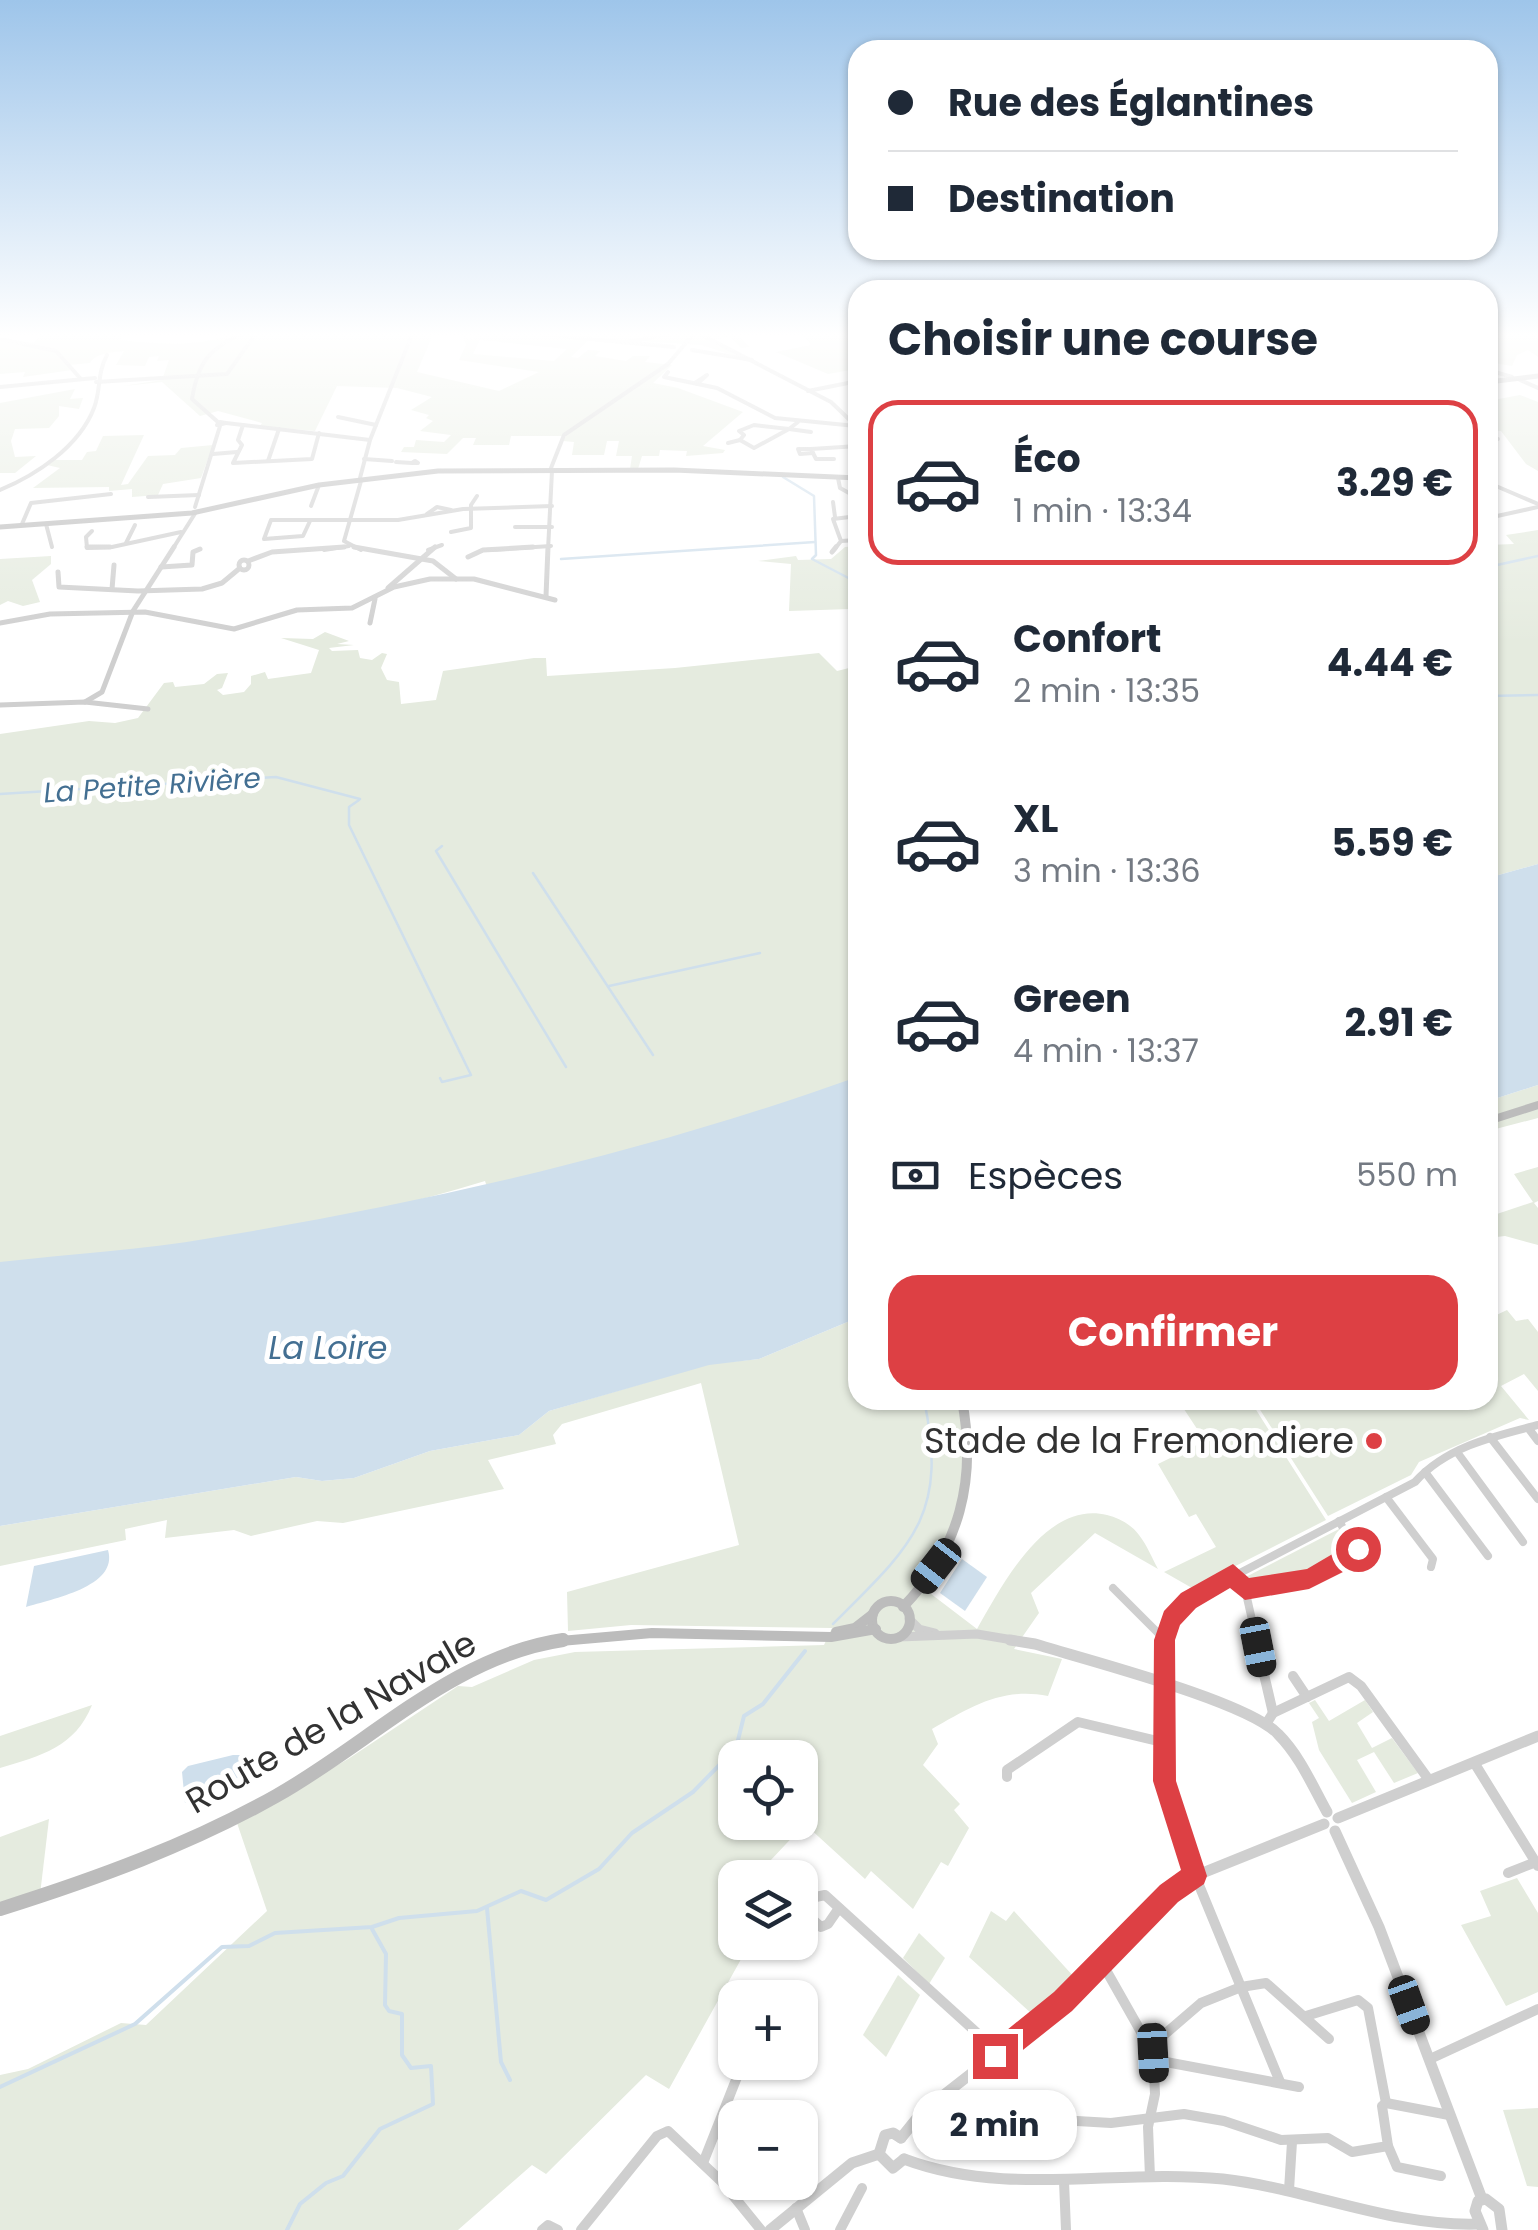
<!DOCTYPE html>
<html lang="fr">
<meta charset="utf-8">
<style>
:root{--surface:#fff;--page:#f2f2f3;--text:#1f2937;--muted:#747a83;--line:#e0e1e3;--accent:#dd4044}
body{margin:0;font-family:Poppins,sans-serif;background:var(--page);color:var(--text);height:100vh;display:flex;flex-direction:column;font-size:38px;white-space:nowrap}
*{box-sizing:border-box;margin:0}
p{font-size:32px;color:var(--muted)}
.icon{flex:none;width:55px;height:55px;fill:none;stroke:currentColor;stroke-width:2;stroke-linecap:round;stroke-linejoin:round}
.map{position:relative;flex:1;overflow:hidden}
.details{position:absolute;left:848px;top:280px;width:650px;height:1130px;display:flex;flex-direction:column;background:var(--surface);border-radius:30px;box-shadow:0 2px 8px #0004}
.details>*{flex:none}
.top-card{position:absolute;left:848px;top:40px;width:650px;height:220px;border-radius:30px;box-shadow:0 2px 8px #0004;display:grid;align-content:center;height:220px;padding:0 40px;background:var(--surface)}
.tools{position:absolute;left:718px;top:1740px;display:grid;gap:20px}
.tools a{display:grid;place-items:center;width:100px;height:100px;border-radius:20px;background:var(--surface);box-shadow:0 2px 8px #0004;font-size:50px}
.end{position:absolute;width:45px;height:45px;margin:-22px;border:12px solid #dd4044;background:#fff;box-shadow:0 0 0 5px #fff}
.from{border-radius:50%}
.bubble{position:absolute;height:70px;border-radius:30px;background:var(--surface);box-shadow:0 2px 8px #0004;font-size:32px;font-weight:700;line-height:70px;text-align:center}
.car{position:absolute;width:30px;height:60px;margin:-30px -15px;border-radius:12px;box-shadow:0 0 8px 2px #0007;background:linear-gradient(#222 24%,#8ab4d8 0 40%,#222 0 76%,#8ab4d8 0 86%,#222 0)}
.top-card b{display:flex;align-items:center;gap:35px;height:95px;font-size:38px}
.top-card b+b{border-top:2px solid var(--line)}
.top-card i{width:25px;height:25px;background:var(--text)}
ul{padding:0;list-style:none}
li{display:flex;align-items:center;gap:30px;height:165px;margin:0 20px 15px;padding:0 20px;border:5px solid transparent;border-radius:30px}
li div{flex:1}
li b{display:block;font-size:38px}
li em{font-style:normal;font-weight:700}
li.active{border-color:var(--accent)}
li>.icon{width:90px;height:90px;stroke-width:1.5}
h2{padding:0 40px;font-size:45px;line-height:120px}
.pay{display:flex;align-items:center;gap:25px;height:110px;padding:0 40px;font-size:38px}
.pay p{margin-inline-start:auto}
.cta{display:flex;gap:20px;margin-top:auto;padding:20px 40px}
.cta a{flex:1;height:115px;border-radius:30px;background:var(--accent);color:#fff;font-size:40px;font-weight:700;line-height:115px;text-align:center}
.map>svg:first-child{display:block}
.green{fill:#e5ebdf;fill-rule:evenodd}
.water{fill:#cfdfec}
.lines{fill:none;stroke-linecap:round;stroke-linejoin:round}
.stream-far1{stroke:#cfdfec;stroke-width:2.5}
.stream{stroke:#cfdfec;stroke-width:4}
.minor-far3{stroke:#cfcfcf;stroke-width:4}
.minor-far2{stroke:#cfcfcf;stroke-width:5}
.minor-far1{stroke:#cfcfcf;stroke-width:8}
.minor{stroke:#cfcfcf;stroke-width:10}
.tertiary-far2{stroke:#cfcfcf;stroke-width:4}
.tertiary-far1{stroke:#cfcfcf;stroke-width:9}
.tertiary{stroke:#cfcfcf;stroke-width:11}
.secondary-far3{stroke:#bcbcbc;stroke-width:5}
.secondary-far2{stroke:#bcbcbc;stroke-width:8}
.secondary-far1{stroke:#bcbcbc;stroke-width:10}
.secondary{stroke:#bcbcbc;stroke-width:14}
.route{fill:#dd4044}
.poi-dot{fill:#dd4044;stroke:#fff;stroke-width:4}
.labels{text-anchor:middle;stroke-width:10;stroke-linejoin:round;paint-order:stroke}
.far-water-label{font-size:28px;font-style:italic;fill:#436f92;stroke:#fff}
.water-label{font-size:32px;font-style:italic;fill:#436f92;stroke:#fff}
.near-poi-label{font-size:35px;fill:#323232;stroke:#fff;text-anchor:end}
.near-street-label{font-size:35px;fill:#323232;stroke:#fff}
</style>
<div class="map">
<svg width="1538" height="2230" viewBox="0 0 1538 2230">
<rect width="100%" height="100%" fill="#fff"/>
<g class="green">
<path d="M 44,332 L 124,332 L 120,340 C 159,344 201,348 237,332 L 434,332 L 417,372 L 499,391 L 539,372 L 459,360 L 466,345 L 461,332 L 468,332 L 466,338 L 474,339 L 478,332 C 503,332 584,341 598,332 L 735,332 L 750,347 L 741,348 L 730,337 L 710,341 L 742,358 L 701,345 L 591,338 L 571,357 L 578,358 L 588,350 L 600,351 L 595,356 L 626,361 L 633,356 L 650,356 L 645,362 L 672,365 L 653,383 L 678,388 L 743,412 L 703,446 L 725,450 L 723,453 L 686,456 L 687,451 L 660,450 L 659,456 L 642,456 L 638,469 L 630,469 L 632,456 L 616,456 L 619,441 L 607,441 L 604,455 L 572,455 L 574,442 L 563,441 L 566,436 L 511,436 L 509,445 L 473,445 L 476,438 L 463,438 L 447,454 L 401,452 L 404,447 L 414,447 L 416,440 L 444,442 L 451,435 L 420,431 L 433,421 L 426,418 L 429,415 L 411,410 L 432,397 L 397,388 L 337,386 L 315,431 L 260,426 L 262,423 L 218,411 L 200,416 L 162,382 L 123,386 L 162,380 L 169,360 L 157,361 L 159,356 L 149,357 L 145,366 L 116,365 L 124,351 C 112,352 96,353 90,363 L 68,365 L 72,370 L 23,377 L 25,372 L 0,374 L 0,338 L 33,343 ZM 480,340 L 567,349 L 554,361 L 473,354 Z"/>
<polygon points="801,332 857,332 856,369 828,374 776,352 811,345"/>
<polygon points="1488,332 1538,332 1538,357 1528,350 1517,355 1512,366 1488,362"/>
<polygon points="75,389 70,399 83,398 79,409 59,406 59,416 49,428 15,429 11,441 15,457 36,456 15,473 0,473 0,403"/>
<polygon points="1520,395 1538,402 1538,471 1526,464 1501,431 1488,430 1488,401"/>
<polygon points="144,435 121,485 128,484 148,456 175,455 181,448 213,445 201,478 163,484 158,495 132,497 132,489 109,491 109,487 33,488 60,468 47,465 55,460 82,460 87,452 96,451 103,436"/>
<polygon points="1538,530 1538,864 1488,878 1488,545 1514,544 1506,535"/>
<polygon points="857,546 857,607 851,609 789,611 791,564 758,561 796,556 798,560 831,559 845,547"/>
<polygon points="51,556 51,564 32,580 40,602 23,606 8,601 0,605 0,559"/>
<path d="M 325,632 L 349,641 L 337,644 L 354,645 L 329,648 L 332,651 L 358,650 L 360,658 L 372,660 L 382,653 L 387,654 L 381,668 L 387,680 L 399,682 L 401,704 L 436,700 L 443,671 L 534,658 L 546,658 L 547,676 L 675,668 L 819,653 L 837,671 L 857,666 L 857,1085 L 809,1105 L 487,1187 L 485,1181 C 327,1230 164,1248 0,1271 L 0,734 L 89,721 L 115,723 L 138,718 L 164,683 L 173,682 L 175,687 L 204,684 L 217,674 L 228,673 L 222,688 L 217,690 L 223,695 L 244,692 L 251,684 L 251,676 L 265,672 L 268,679 L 311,673 L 319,650 L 281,638 L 313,639 Z"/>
<polygon points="1538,1085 1538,1118 1488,1131 1488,1101"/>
<polygon points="1538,1167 1538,1201 1534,1203 1538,1208 1538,1245 1505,1236 1488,1238 1488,1217 1533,1202 1514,1174"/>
<polygon points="1507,1310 1516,1321 1528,1319 1538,1332 1538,1391 1524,1374 1501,1386 1529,1420 1520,1418 1419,1462 1411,1475 1328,1516 1257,1405 1258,1400 1488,1400 1488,1319"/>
<path d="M 857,1318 L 858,1400 L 959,1400 C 975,1472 960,1526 918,1584 L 977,1629 C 1002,1586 1045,1500 1107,1515 C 1119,1518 1132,1525 1139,1535 C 1147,1545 1152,1558 1158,1569 L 1095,1533 L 1031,1593 L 1039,1613 L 1014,1649 L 1062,1659 L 1048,1696 C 1002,1687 971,1707 932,1729 L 938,1744 L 923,1765 L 960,1804 L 954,1810 L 969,1828 L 948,1866 L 941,1862 L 913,1909 L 871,1871 L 865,1879 L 808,1827 L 801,1828 L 755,1877 L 735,1878 L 735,1942 L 750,1943 L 669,2089 L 646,2075 L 546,2174 L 532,2165 L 458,2230 L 0,2230 L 0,2075 L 28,2069 L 121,2023 L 146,2025 L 267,1911 L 237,1823 L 348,1759 L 458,1686 L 472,1687 L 534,1660 L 575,1652 L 824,1645 L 832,1628 L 631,1625 L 568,1631 L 567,1592 L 739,1545 L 701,1383 L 562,1424 L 553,1435 L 556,1444 L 488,1460 L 504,1489 L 343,1523 L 317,1521 L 251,1536 L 234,1530 L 165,1538 L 167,1520 L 125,1529 L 126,1540 L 0,1566 L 0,1526 L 296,1477 L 322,1481 L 354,1478 L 430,1451 L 519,1435 L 549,1411 L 709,1364 L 759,1359 ZM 735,1758 L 800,1758 L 800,1822 L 735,1822 Z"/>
<polygon points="1178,1400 1254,1400 1253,1405 1326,1520 1192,1588 1164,1572 1216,1547 1196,1514 1189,1517 1158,1464 1205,1441"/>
<polygon points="1339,1529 1351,1552 1309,1575 1253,1588 1240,1580"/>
<polygon points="1315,1700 1329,1721 1365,1700 1373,1712 1357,1723 1372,1748 1392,1738 1418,1773 1394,1783 1374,1752 1357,1760 1376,1792 1352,1803 1319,1750 1312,1722 1319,1718 1309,1703"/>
<path d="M 92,1705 C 75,1747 41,1756 0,1768 L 0,1736 Z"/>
<polygon points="49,1819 39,1903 0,1915 0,1837"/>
<polygon points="1517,1878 1538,1913 1538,1992 1506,2006 1461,1925 1491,1916 1480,1891"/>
<polygon points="991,1911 1006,1921 1014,1911 1075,1978 1032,2014 969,1957"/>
<polygon points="919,1933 945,1958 929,1984 903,1958"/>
<polygon points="898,1975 920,1995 886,2057 863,2035"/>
<polygon points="1538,2108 1538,2187 1527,2186 1503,2110"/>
</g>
<g class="water">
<polygon points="1538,864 1538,1085 1488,1101 1488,878"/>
<path d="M 857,1077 L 857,1318 L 759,1359 L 709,1365 L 549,1411 L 519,1435 L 430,1451 L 354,1478 L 322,1481 L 296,1477 L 0,1526 L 0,1262 C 70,1254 142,1250 211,1238 C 430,1202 648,1152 857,1077 Z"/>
<path d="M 108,1550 C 119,1587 51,1599 26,1607 L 34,1566 Z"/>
<polygon points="962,1559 987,1577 965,1611 940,1593"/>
<polygon points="233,1755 249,1755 246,1774 185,1803 182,1772 188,1766"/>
</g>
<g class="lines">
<g class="stream-far1">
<polyline points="783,477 814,496 816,555 812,559 858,583"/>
<polyline points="561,559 815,542"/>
<polyline points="1488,567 1538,556"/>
<polyline points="1488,696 1538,695"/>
<polyline points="0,794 276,777 360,799"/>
<polyline points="359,800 349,807 349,825 471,1075 442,1082 440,1078"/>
<polyline points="442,846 436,851 566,1067"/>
<polyline points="533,873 653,1055"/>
<polyline points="609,986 760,953"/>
<path d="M 833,1624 C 911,1546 949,1516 924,1400"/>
</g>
<g class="stream">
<polyline points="487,1908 501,2062 510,2080"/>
<polyline points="0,2087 135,2024 222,1947 249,1946 275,1933 372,1927 399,1918 477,1911 521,1891 546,1900 599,1869 632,1833 693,1792 736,1748 744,1716 763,1704 805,1651"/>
<polyline points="287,2230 300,2204 326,2183 343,2176 380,2129 433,2104 431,2066 411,2068 402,2055 402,2014 389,2011 385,2005 386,1954 372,1929"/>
</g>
<g class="minor-far3">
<polyline points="518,332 674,347"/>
<polyline points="0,339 56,351 80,378"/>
<polyline points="627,342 680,332"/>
<polyline points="692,350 752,360"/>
<polyline points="1488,370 1512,377"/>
<polyline points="668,372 664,377 717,388 775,418 856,426"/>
<polyline points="1520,380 1538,388"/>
<polyline points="96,382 227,374 257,332"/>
<polyline points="695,383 707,375 697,384"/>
<polyline points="0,387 95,378"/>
<polyline points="808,391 858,381"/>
<polyline points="338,417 376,425"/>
<polyline points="226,423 370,440"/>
<polyline points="243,425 238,440 242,445 233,463 312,459 319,433"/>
<polygon points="754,425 789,429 754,448 740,440 744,435 739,431"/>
<polyline points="789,429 811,432"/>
<polyline points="789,429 798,422"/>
<polyline points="1488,439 1498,439"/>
<polyline points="728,443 740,440"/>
<polyline points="811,449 798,449 800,454 813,453"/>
<polyline points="213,454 237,452"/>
<polyline points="364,459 392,461"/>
<polyline points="834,459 816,459 811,449 858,446"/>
<polyline points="268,461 279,429"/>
<polygon points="415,461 418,463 412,463"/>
<polyline points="396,462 412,463"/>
<polyline points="1488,468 1496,486 1538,504"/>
<polyline points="360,478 370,440 413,332"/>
<polyline points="838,478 840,488 858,498"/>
<path d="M 0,490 C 36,475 79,447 94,408 C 101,390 97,373 107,355"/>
<polyline points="148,497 199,495"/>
<polyline points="833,502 835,517"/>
<polyline points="311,506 319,485"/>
<polyline points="427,514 437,507 451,510"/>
<polyline points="1488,518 1538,507"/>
<polyline points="310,521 303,536 264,539 271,520 398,520 463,509 552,506"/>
<polyline points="22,524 31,503 111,494"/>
<polyline points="46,524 52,547"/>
<polyline points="515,527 552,527"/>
<polyline points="92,531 86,537 87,548 112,547 181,532"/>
<polyline points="451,532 471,528 471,505 477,496"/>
<polyline points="841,541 858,540"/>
<polyline points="126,543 135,525"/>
<polyline points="172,550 196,512"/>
<polyline points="324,550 349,546"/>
<polyline points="361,550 344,541 361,481"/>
<polyline points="428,550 442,545"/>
<polyline points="490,550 551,546"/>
<polyline points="548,550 552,471"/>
<polyline points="834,550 841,541 833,519 858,516"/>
</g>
<g class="minor-far2">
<polyline points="87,547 110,547"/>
<polyline points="354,547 433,561 456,579"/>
<polyline points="832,552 836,547"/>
<polyline points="468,557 483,550 533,547"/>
<circle cx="244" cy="565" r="5"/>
<polyline points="248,561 272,552 344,547"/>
<polyline points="161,567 192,565 193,552 200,549"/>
<polyline points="58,572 59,587 138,591 202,589 222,583 240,568"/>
<polyline points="388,588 435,547"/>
<polyline points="112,589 114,565"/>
<polyline points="546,596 548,547"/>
<polyline points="0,623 50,614 145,612 234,629 297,610 352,608 394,587 430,579 474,579 555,600"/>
<polyline points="370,623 375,599"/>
<polyline points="85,702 102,692 133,611 174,547"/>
<polyline points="0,705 85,702 148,709"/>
</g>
<g class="minor-far1">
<polyline points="1529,1429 1538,1441"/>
<polyline points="1490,1437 1538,1499"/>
<polyline points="1457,1452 1523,1542"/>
<polyline points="1425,1472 1488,1556"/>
<polyline points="1386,1497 1433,1559 1431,1567"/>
<path d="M 1233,1575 L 1245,1589 C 1287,1589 1321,1572 1358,1554 L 1339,1521"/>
<polyline points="1113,1588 1165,1640"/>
<polyline points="1245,1589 1257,1642"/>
<path d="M 1165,1642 L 1172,1619 L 1188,1600 L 1415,1482 C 1446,1447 1494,1436 1538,1425"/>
</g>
<g class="minor">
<polyline points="1165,1640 1166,1791 1192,1868 1280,2082"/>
<polyline points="1256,1640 1273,1713"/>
<polyline points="1293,1676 1307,1697"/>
<polyline points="1266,1724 1273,1713 1349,1677 1361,1686 1429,1780"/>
<polyline points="1475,1764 1538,1866"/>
<polyline points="1007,1777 1007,1770 1078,1722 1166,1743"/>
<polyline points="1508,1873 1536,1862"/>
<polyline points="802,1910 821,1927 828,1924 839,1908"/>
<polyline points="800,1914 811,1898 825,1895 987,2042 995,2056"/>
<polyline points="1102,1963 1153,2053 1166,2062 1299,2087"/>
<polyline points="1306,2016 1358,2000 1368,2008 1386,2103"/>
<polyline points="1430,2059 1538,2009"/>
<polyline points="1077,2121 1111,2123 1184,2114 1224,2121 1281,2140 1328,2138 1352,2152 1388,2146 1382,2106 1386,2103 1449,2115"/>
<polyline points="1388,2146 1397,2167 1441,2176"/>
<polyline points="703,2163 743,2062"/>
<polyline points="1150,2177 1148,2127 1155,2094 1153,2053 1158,2040 1201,2003 1241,1987 1266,1983 1329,2039"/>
<polyline points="1064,2181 1066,2230"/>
<polyline points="1289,2190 1292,2142"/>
<polyline points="796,2208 805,2230"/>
<polyline points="542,2230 548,2225 558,2230"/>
<polyline points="581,2230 657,2136 668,2131 722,2182 761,2230"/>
<polyline points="840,2230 862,2188"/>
</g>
<g class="tertiary-far2">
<polyline points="700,334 831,402 858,428"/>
<polygon points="220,422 226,423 217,425"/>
<path d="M 219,423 L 192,399 C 198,361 210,348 245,332"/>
<polyline points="551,468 564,435 668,364 691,337"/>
<polyline points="195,507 220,426"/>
</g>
<g class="tertiary-far1">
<polyline points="909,1619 919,1629 935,1633"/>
<polyline points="899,1637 977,1634 1025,1642"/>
</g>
<g class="tertiary">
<path d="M 1010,1640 L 1035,1644 C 1086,1660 1247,1701 1278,1734 C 1300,1756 1312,1785 1327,1812"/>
<polyline points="1338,1818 1538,1736"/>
<polyline points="1335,1831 1379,1927 1482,2199"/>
<polyline points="901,2138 922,2112 1063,2002 1169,1893 1195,1876 1324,1824"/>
<polyline points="901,2138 893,2133 885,2135 879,2154 893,2168 904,2159"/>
<path d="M 904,2159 C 1008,2198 1116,2168 1223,2179 C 1310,2189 1391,2227 1479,2224"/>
<polyline points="770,2230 852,2163 879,2154"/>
<polyline points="1483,2230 1475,2211 1478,2201 1486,2199 1499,2209 1502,2230"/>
</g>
<g class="secondary-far3">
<polyline points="1488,382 1538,376"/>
<polyline points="0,527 192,513 319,485 438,471 674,470 858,478"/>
</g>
<polyline class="secondary-far2" points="1488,1121 1538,1105"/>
<g class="secondary-far1">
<circle cx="891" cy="1620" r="19"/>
<path d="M 903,1607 C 960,1548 977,1480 962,1400"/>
<polyline points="836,1632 855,1628 873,1614"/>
<polyline points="549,1642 652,1633 831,1637 876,1629"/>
</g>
<path class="secondary" d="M 0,1909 C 95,1879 189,1845 276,1796 C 369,1744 453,1656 563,1640"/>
</g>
<linearGradient id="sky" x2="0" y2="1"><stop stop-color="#9ec5ea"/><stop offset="0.52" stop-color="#fff"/><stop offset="1" stop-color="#fff" stop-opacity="0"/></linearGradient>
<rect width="1538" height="644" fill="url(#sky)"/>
<polygon class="route" points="1358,1539 1366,1542 1369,1549 1365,1561 1309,1589 1245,1600 1230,1588 1196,1608 1180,1625 1175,1640 1176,1781 1207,1876 1204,1884 1178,1902 1072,2011 1004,2065 995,2069 986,2065 982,2056 986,2047 1054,1992 1160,1885 1181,1870 1153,1781 1154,1640 1164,1611 1181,1593 1233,1564 1249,1578 1307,1569"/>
<circle class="poi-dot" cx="1374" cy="1441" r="10"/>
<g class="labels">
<g class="far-water-label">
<text transform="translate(152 785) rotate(-4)" y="10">La Petite Rivière</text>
</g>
<g class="water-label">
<text x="328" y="1359">La Loire</text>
</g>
<g class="near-poi-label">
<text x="1354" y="1453">Stade de la Fremondiere</text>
</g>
<g class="near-street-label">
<text transform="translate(331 1722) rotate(-30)" y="12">Route de la Navale</text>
</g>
</g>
</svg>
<div class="tools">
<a><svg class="icon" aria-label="locate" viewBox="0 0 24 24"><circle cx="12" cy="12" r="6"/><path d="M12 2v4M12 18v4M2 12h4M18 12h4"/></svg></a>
<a><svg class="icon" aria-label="layers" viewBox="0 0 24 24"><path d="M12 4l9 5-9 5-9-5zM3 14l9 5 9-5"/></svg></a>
<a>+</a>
<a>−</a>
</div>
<i class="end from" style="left:1358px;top:1549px"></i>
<i class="end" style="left:995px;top:2056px"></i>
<div class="bubble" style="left:912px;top:2090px;width:165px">2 min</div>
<i class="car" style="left:936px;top:1566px;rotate:218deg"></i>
<i class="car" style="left:1258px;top:1647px;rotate:169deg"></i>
<i class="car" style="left:1409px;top:2005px;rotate:160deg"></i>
<i class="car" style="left:1153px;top:2053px;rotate:177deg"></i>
<div class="top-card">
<b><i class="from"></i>Rue des Églantines</b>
<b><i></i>Destination</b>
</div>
<section class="details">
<h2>Choisir une course</h2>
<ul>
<li class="active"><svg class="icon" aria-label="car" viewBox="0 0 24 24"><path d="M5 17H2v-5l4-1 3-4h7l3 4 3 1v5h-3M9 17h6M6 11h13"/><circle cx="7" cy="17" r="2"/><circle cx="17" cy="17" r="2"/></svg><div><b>Éco</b><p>1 min · 13:34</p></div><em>3.29 €</em></li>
<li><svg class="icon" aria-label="car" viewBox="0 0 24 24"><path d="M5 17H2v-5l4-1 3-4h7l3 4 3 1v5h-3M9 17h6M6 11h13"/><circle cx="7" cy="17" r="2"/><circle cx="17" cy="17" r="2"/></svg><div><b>Confort</b><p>2 min · 13:35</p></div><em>4.44 €</em></li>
<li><svg class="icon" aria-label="car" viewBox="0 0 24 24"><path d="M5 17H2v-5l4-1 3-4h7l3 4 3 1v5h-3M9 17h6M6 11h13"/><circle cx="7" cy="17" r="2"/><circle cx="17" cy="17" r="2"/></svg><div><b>XL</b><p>3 min · 13:36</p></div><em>5.59 €</em></li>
<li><svg class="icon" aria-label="car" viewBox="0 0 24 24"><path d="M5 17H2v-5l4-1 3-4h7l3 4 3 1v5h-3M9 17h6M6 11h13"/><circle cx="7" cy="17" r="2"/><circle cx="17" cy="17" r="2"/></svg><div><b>Green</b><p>4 min · 13:37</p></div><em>2.91 €</em></li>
</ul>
<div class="pay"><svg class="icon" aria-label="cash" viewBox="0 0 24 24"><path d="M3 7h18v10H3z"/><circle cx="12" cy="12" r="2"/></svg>Espèces<p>550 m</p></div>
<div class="cta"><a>Confirmer</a></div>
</section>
</div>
